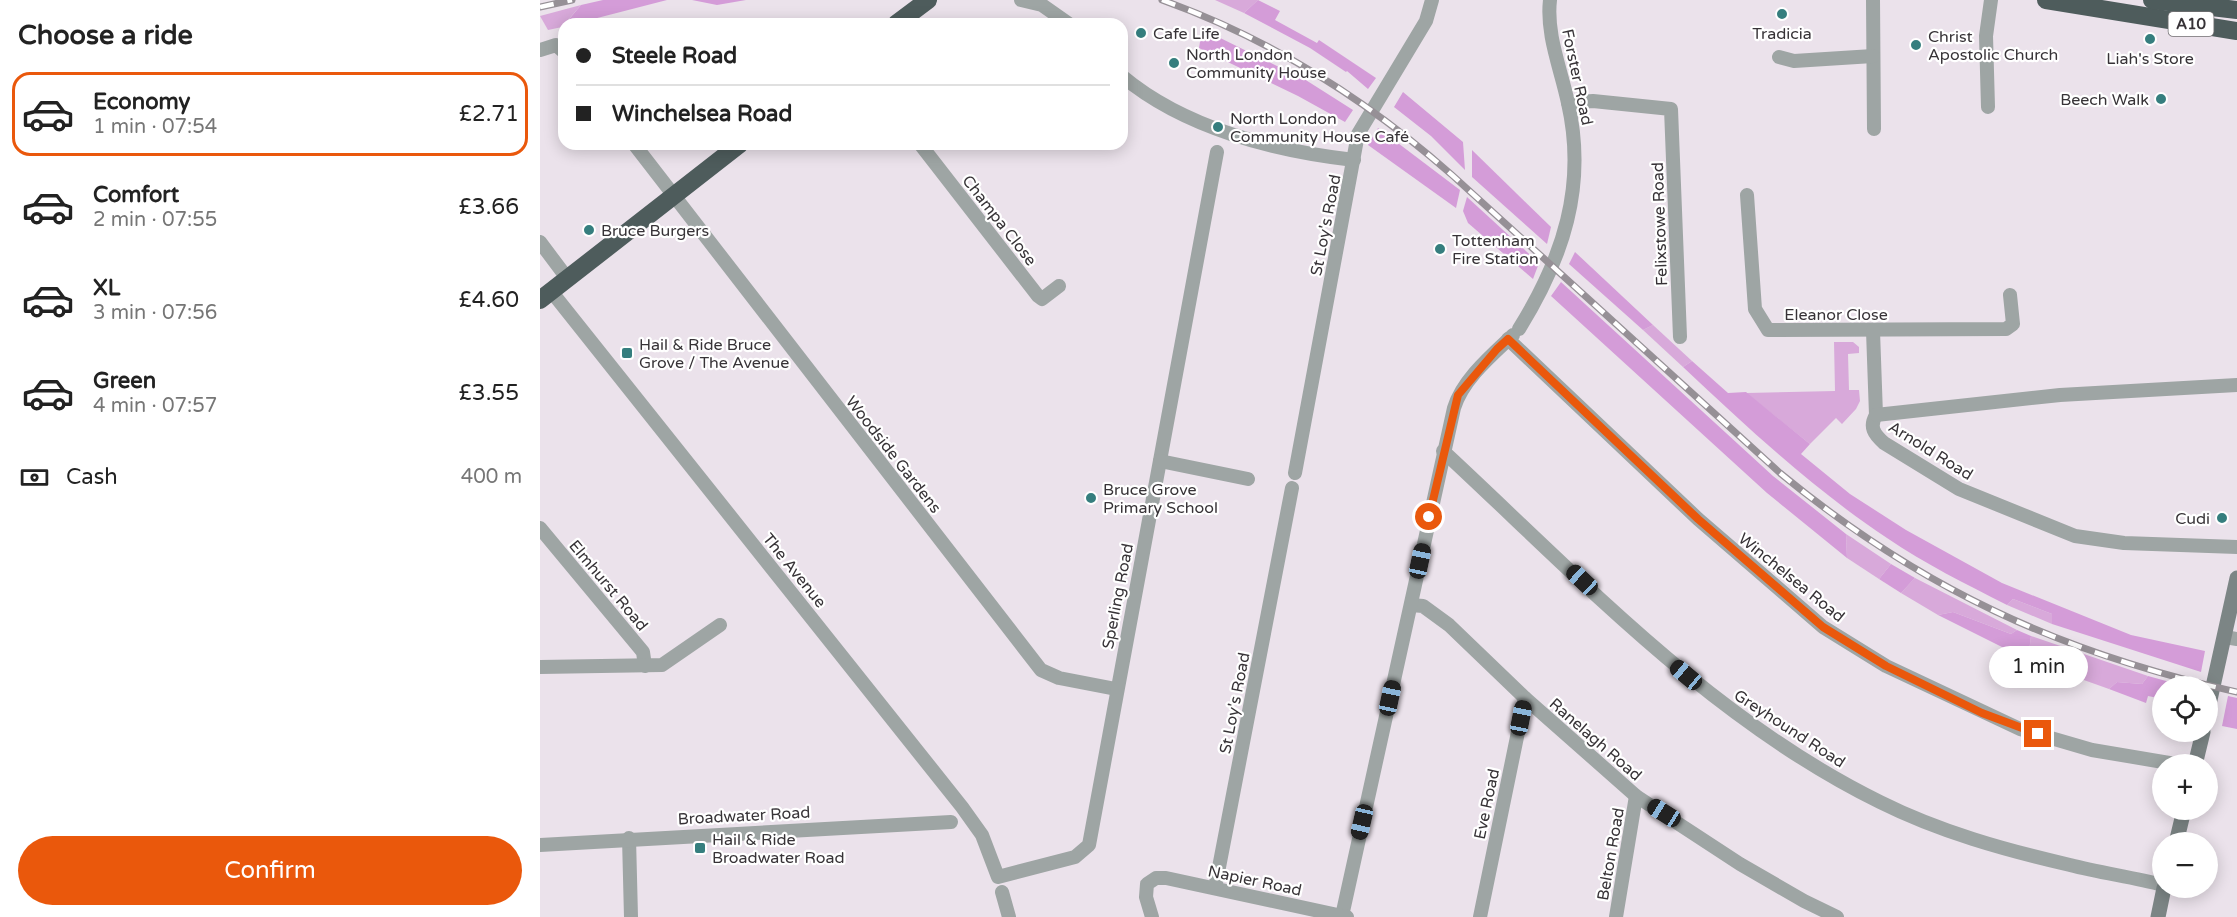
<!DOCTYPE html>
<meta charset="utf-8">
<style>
:root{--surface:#fff;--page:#f6f6f6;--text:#222;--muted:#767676;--line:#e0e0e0;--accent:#ea580c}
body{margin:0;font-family:"Varela Round",sans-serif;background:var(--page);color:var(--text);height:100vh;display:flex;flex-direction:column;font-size:22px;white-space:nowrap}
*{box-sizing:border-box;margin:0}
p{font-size:20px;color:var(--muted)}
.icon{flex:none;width:33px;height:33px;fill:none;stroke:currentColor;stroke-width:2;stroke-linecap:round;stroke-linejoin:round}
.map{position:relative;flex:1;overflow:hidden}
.sheet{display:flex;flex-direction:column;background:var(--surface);width:540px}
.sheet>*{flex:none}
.hud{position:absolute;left:18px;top:18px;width:570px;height:132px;border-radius:18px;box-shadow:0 3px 15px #0003;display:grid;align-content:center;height:132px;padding:0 18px;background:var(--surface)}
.tools{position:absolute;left:1612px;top:676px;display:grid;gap:12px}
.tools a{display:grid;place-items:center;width:66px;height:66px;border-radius:50%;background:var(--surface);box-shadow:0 3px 15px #0003;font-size:30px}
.end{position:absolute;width:27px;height:27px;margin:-14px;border:8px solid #ea580c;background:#fff;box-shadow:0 0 0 3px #fff}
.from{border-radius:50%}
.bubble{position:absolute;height:42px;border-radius:21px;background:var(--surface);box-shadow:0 3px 15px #0003;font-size:20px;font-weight:600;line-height:42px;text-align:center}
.car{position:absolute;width:18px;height:36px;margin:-18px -9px;border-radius:8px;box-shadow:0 0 4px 2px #0007;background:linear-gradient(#222 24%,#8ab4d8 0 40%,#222 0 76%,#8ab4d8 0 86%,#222 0)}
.hud b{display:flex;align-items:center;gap:21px;height:57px;font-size:22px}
.hud b+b{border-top:2px solid var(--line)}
.hud i{width:15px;height:15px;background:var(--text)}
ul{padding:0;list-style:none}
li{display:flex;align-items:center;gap:18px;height:84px;margin:0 12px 9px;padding:0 6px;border:3px solid transparent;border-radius:18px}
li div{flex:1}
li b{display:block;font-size:22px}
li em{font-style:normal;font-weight:600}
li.selected{border-color:var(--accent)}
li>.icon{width:54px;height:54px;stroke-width:1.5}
h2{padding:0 18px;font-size:27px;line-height:72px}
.pay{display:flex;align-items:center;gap:15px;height:66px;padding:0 18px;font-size:22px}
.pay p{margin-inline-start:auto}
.cta{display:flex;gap:12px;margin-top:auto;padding:12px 18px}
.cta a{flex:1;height:69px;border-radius:36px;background:var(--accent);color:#fff;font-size:24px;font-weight:600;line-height:69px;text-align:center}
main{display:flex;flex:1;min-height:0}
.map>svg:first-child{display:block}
.green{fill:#d8a9da}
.forest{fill:#d49cd8}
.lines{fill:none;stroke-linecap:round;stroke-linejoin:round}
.street{stroke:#9ea5a4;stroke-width:14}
.secondary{stroke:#7c8585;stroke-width:15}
.highway{stroke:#4e5c5c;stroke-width:18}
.rail-casing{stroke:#969096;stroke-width:7}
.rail{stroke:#fff;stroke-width:4.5;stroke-dasharray:14;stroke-linecap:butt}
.route{stroke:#ea580c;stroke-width:8}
.poi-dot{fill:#357e7e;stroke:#fff;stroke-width:2}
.labels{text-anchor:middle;stroke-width:4.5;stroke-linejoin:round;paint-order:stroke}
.shield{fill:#fff;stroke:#737073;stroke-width:1.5}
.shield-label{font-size:15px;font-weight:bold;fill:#373337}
.poi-label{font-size:16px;fill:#373337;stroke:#fff;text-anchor:start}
.street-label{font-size:16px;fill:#373337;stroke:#fff}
</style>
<main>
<section class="sheet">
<h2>Choose a ride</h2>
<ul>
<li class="selected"><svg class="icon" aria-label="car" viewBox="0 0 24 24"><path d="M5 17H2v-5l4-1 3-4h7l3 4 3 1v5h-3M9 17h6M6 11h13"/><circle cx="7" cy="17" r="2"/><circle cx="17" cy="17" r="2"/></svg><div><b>Economy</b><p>1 min · 07:54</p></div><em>£2.71</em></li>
<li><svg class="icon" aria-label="car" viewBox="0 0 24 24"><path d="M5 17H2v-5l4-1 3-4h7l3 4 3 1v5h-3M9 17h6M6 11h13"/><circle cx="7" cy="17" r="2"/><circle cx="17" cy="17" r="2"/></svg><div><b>Comfort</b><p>2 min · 07:55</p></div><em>£3.66</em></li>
<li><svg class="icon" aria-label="car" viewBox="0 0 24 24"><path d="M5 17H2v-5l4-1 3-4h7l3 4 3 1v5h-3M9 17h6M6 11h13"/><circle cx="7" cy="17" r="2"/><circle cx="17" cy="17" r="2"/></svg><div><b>XL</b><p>3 min · 07:56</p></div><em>£4.60</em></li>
<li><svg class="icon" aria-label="car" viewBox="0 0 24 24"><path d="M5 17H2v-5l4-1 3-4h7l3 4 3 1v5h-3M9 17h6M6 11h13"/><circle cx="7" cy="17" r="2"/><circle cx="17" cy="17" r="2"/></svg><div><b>Green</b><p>4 min · 07:57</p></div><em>£3.55</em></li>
</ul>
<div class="pay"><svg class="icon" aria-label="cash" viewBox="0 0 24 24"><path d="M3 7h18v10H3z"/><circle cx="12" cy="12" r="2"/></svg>Cash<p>400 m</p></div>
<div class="cta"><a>Confirm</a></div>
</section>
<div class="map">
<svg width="1697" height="917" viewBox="0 0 1697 917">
<rect width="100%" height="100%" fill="#ebe2eb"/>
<g class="green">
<polygon points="675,0 718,0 704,13"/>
<polygon points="41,5 22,27 8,30 0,16"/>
<polygon points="1113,325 1152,361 1143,367 1103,330"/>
<polygon points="1294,342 1313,342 1319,347 1319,353 1308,354 1309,390 1319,390 1320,401 1316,409 1302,424 1296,418 1270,444 1206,393 1295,391"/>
<polygon points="1306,534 1351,564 1339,579 1307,558"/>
<polygon points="1375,578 1477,630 1471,634 1413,612 1398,615 1361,593"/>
<polygon points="1473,599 1512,614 1512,624 1467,605"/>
<polygon points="1491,636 1608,676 1602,684 1577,682 1569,689 1488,660"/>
</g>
<g class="forest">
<polygon points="63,0 127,0 34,24 25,24 41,5"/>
<polygon points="152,0 206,0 177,5"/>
<polygon points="718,0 740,11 735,20 777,43 779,40 836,78 828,89 807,71 806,72 770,48 704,13"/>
<polygon points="662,29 749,72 750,70 813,110 805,122 758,96 659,48"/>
<polygon points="863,92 923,142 925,170 891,136 854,107"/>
<polygon points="838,128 920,190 916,208 828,145"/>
<polygon points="932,150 1011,227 1007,244 932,177"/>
<polygon points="927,197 999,263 993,279 928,223 923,211"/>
<polygon points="1035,252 1113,325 1103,330 1029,264"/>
<polygon points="1021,282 1233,476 1306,534 1307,558 1227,493 1011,296"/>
<path d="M 1152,361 L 1188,393 L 1206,392 L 1270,444 L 1261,454 L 1310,494 L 1366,530 L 1462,583 L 1591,635 L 1665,651 L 1661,672 L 1512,624 L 1512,614 L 1473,599 L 1467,605 C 1426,584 1385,564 1347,538 C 1273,489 1208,428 1143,367 Z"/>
<polygon points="1351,564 1375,578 1361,593 1339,579"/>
<polygon points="1413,612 1471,634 1477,630 1491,636 1488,660 1398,615"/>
<polygon points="1608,676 1648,687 1623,687 1623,699 1608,696 1606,703 1569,689 1577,682 1602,684"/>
<polygon points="1688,696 1697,698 1697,729 1682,726"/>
</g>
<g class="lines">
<g class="street">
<polyline points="481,0 502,5 529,24"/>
<polyline points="1333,0 1334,129"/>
<polyline points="0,50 16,45 24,52"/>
<polyline points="1239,57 1254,61 1333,56"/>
<path d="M 582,76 C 644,128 734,151 814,160"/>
<polyline points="1028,103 1053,101 1131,109 1140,337"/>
<polyline points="1448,107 1446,36 1451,0"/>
<polyline points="94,144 501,670 519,678 576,689"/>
<polyline points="380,144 498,296 502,299 519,286"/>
<polyline points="1207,195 1215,309 1228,330 1466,329 1473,324 1470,295"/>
<polyline points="0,242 27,278"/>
<polyline points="11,291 422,807 442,835 458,877 535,857 549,845 677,152"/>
<path d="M 979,329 C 1023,258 1047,186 1028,103 C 1021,69 1006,35 1010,0"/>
<polyline points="1333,331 1336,415"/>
<polyline points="968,339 1158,519 1283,627 1346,666 1480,729 1552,750 1641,765"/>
<path d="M 1336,415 C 1329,427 1334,434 1344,443 L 1419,489 L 1535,536 L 1584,543 L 1697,547"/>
<polyline points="1336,415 1520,395 1697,385"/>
<path d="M 903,451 C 1040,578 1171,719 1340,802 C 1400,832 1465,850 1530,865 C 1561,873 1592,877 1623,885"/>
<polyline points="620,461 708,479"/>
<polyline points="755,473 818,134 886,21 892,0"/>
<polyline points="0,528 103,652 105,666"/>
<polyline points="871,605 883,606 909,625 985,698 1096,796 1200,864 1264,901 1297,917"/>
<polyline points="1685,637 1697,639"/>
<polyline points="0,667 122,665 180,625"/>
<polyline points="89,838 91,917"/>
<polyline points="0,845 411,822"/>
<polyline points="675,888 752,488"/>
<polyline points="462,892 469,917"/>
<path d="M 802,916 L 914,408 C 923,379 952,355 973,335"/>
<polyline points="612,917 606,897 607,884 616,878 626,878 807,917"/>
<polyline points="940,917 985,698"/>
<polyline points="1076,917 1096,796"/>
</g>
<g class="secondary">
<polyline points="1668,709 1697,578"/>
<polyline points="1655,765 1663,732"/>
<polyline points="1636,843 1644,810"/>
<polyline points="1618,917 1624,888"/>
</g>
<g class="highway">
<polyline points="1506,0 1697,31"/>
<polyline points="1612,0 1697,10"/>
<polyline points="356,24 388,0"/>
<polyline points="0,300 200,144"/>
</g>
<g class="rail-casing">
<g id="rail">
<path d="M 622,0 C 731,39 826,99 912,175 L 1240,473 C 1380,588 1520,653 1697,692"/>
<polyline points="0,7 32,0"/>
</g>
</g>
<use href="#rail" class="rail"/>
</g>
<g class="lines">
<polyline class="route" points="889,517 918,395 957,349 968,339 1158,519 1283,627 1346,666 1442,713 1498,734"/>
</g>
<g class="poi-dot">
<circle cx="1242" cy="14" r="6"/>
<circle cx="601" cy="33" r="6"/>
<circle cx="1610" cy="39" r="6"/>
<circle cx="1376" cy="45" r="6"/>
<circle cx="634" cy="63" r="6"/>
<circle cx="1621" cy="99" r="6"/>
<circle cx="678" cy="127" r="6"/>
<circle cx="49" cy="230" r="6"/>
<circle cx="900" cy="249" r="6"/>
<rect x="81" y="347" width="12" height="12" rx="3"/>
<circle cx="551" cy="498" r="6"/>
<circle cx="1682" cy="518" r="6"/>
<rect x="154" y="842" width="12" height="12" rx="3"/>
</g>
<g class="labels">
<rect class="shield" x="1628.5" y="12" width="45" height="24" rx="4.5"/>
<g class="shield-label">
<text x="1651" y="29">A10</text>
</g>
<g class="poi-label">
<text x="613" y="39">Cafe Life</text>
<text x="1242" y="39" text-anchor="middle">Tradicia</text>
<text x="1388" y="42">Christ<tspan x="1388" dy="18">Apostolic Church</tspan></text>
<text x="646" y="60">North London<tspan x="646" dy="18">Community House</tspan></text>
<text x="1610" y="64" text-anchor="middle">Liah's Store</text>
<text x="1609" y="105" text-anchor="end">Beech Walk</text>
<text x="690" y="124">North London<tspan x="690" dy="18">Community House Café</tspan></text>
<text x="61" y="236">Bruce Burgers</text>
<text x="912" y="246">Tottenham<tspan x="912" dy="18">Fire Station</tspan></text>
<text x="99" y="350">Hail &amp; Ride Bruce<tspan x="99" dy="18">Grove / The Avenue</tspan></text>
<text x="563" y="495">Bruce Grove<tspan x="563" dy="18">Primary School</tspan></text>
<text x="1670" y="524" text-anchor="end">Cudi</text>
<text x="172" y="845">Hail &amp; Ride<tspan x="172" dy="18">Broadwater Road</tspan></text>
</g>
<g class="street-label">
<text transform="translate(1038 77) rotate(78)" y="6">Forster Road</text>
<text transform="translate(460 220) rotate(52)" y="6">Champa Close</text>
<text transform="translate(1119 224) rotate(-92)" y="6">Felixstowe Road</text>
<text transform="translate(785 225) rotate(-79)" y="6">St Loy's Road</text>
<text x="1296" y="320">Eleanor Close</text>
<text transform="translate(1391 450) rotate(32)" y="6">Arnold Road</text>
<text transform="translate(354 454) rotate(52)" y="6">Woodside Gardens</text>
<text transform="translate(255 570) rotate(51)" y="6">The Avenue</text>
<text transform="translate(1252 577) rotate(39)" y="6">Winchelsea Road</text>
<text transform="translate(69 585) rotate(50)" y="6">Elmhurst Road</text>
<text transform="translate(577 596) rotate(-79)" y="6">Sperling Road</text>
<text transform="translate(694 703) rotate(-79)" y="6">St Loy's Road</text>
<text transform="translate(1250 728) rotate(33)" y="6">Greyhound Road</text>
<text transform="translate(1056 739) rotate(41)" y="6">Ranelagh Road</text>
<text transform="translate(946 804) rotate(-78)" y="6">Eve Road</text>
<text transform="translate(204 815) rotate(-3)" y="6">Broadwater Road</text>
<text transform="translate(1070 854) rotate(-80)" y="6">Belton Road</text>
<text transform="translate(715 880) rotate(12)" y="6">Napier Road</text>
</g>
</g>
</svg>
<div class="tools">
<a><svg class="icon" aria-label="locate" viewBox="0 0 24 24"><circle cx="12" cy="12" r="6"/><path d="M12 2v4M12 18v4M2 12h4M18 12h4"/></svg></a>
<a>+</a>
<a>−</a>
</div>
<i class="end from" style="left:889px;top:517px"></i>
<i class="end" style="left:1498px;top:734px"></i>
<div class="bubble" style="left:1449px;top:646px;width:99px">1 min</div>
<i class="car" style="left:880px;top:561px;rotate:12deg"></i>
<i class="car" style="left:1042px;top:580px;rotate:313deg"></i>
<i class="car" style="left:1146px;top:675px;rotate:310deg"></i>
<i class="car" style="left:850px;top:698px;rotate:12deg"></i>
<i class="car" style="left:981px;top:718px;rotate:11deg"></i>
<i class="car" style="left:1124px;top:813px;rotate:302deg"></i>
<i class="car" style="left:822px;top:822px;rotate:193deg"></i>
<div class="hud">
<b><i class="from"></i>Steele Road</b>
<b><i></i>Winchelsea Road</b>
</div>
</div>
</main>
